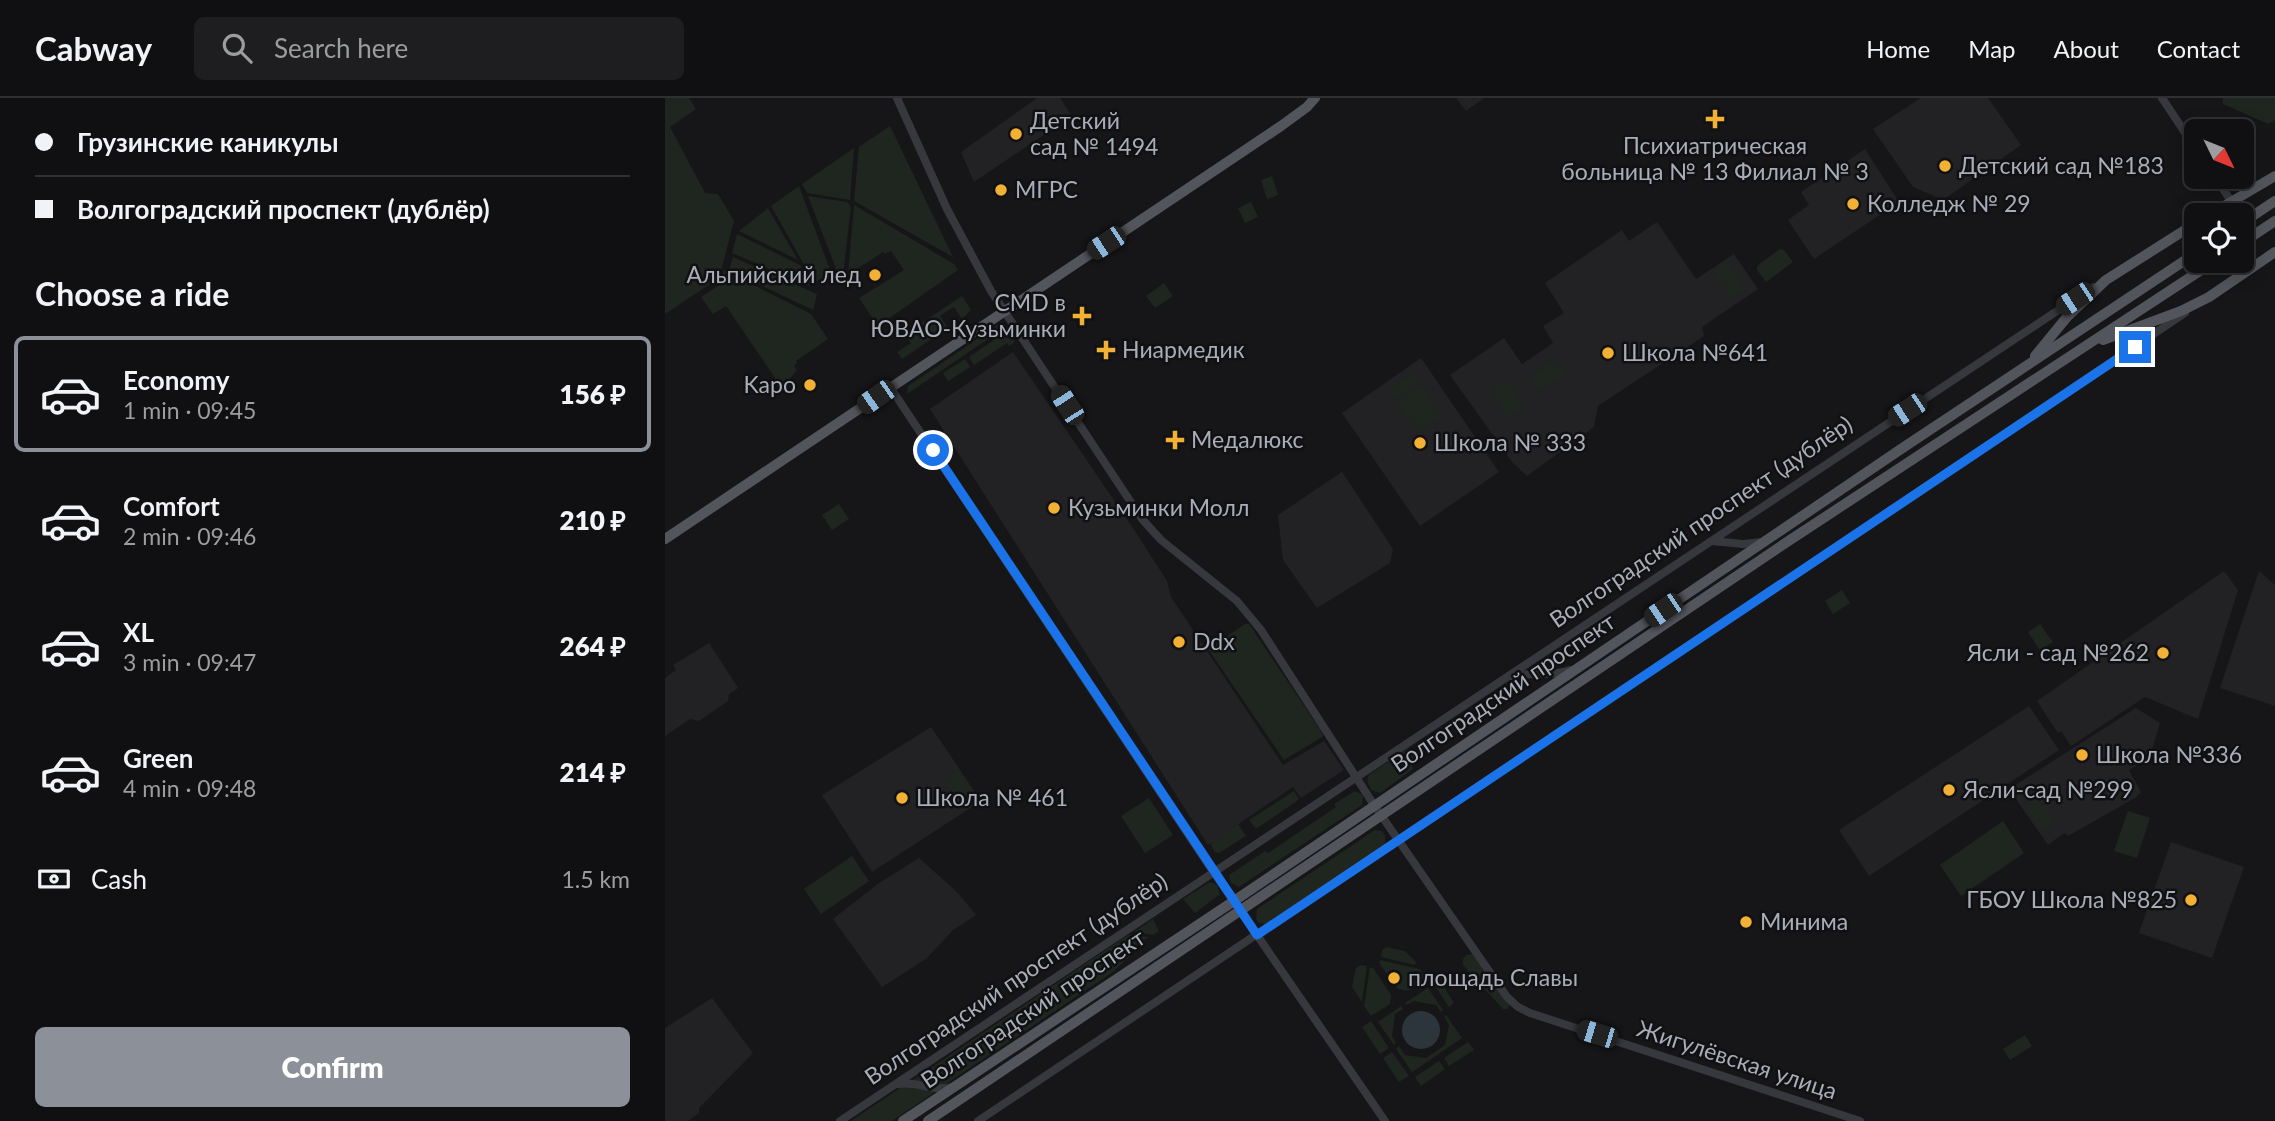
<!DOCTYPE html>
<meta charset="utf-8">
<style>
:root{--surface:#101012;--page:#1e1e20;--text:#f1f3f6;--muted:#9c9d9f;--line:#303032;--accent:#8c9099}
body{margin:0;font-family:Lato,sans-serif;background:var(--page);color:var(--text);height:100vh;display:flex;flex-direction:column;font-size:26px;white-space:nowrap}
*{box-sizing:border-box;margin:0}
p{font-size:23px;color:var(--muted)}
.icon{flex:none;width:38px;height:38px;fill:none;stroke:currentColor;stroke-width:2;stroke-linecap:round;stroke-linejoin:round}
.map{position:relative;flex:1;overflow:hidden}
.panel{display:flex;flex-direction:column;background:var(--surface);width:665px}
.panel>*{flex:none}
.top-card{display:grid;align-content:center;height:154px;padding:0 35px;background:var(--surface)}
.needle{width:46px;rotate:133deg}
.controls{position:absolute;left:1519px;top:21px;display:grid;gap:14px}
.controls a{display:grid;place-items:center;width:70px;height:70px;border-radius:10px;background:var(--surface);box-shadow:0 4px 18px #0003,0 0 0 2px var(--line);font-size:35px}
.end{position:absolute;width:32px;height:32px;margin:-16px;border:9px solid #1a73e8;background:#fff;box-shadow:0 0 0 4px #fff}
.from{border-radius:50%}
.car{position:absolute;width:21px;height:42px;margin:-21px -10px;border-radius:9px;box-shadow:0 0 5px 2px #0007;background:linear-gradient(#222 24%,#8ab4d8 0 40%,#222 0 76%,#8ab4d8 0 86%,#222 0)}
.top-card b{display:flex;align-items:center;gap:24px;height:66px;font-size:26px}
.top-card b+b{border-top:2px solid var(--line)}
.top-card i{width:18px;height:18px;background:var(--text)}
ul{padding:0;list-style:none}
li{display:flex;align-items:center;gap:21px;height:116px;margin:0 14px 10px;padding:0 21px;border:4px solid transparent;border-radius:10px}
li div{flex:1}
li b{display:block;font-size:26px}
li em{font-style:normal;font-weight:800}
li.active{border-color:var(--accent)}
li>.icon{width:63px;height:63px;stroke-width:1.5}
h2{padding:0 35px;font-size:32px;line-height:84px}
.pay{display:flex;align-items:center;gap:18px;height:77px;padding:0 35px;font-size:26px}
.pay p{margin-inline-start:auto}
.cta{display:flex;gap:14px;margin-top:auto;padding:14px 35px}
.cta a{flex:1;height:80px;border-radius:10px;background:var(--accent);color:#fff;font-size:28px;font-weight:800;line-height:80px;text-align:center}
header{display:flex;align-items:center;gap:42px;box-sizing:border-box;height:98px;padding:0 35px;background:var(--surface);border-bottom:2px solid var(--line)}
header strong{font-size:33px}
nav{display:flex;gap:38px;margin-inline-start:auto;font-size:24px}
.search{width:490px;height:63px;background:var(--page);display:flex;align-items:center;gap:18px;box-sizing:border-box;padding:0 24px;border-radius:10px;color:var(--muted);font-size:26px}
main{display:flex;flex:1;min-height:0}
.map>svg:first-child{display:block}
.built{fill:#222225}
.green{fill:#1e261f}
.water{fill:#2c353c}
.lines{fill:none;stroke-linecap:round;stroke-linejoin:round}
.minor{stroke:#37383d;stroke-width:8}
.major{stroke:#53555c;stroke-width:10}
.route{stroke:#1a73e8;stroke-width:9}
.poi-dot{fill:#f2b134;stroke:#111113;stroke-width:2.5}
.labels{text-anchor:middle;stroke-width:5;stroke-linejoin:round;paint-order:stroke}
.poi-label{font-size:23px;fill:#a8adb8;stroke:#111113;text-anchor:start}
.street-label{font-size:23px;fill:#a8adb8;stroke:#111113}
</style>
<header>
<strong>Cabway</strong>
<div class="search"><svg class="icon" aria-label="search" viewBox="0 0 24 24"><circle cx="10" cy="10" r="6"/><path d="M15 15l6 6"/></svg>Search here</div>
<nav><a>Home</a><a>Map</a><a>About</a><a>Contact</a></nav>
</header>
<main>
<section class="panel">
<div class="top-card">
<b><i class="from"></i>Грузинские каникулы</b>
<b><i></i>Волгоградский проспект (дублёр)</b>
</div>
<h2>Choose a ride</h2>
<ul>
<li class="active"><svg class="icon" aria-label="car" viewBox="0 0 24 24"><path d="M5 17H2v-5l4-1 3-4h7l3 4 3 1v5h-3M9 17h6M6 11h13"/><circle cx="7" cy="17" r="2"/><circle cx="17" cy="17" r="2"/></svg><div><b>Economy</b><p>1 min · 09:45</p></div><em>156 ₽</em></li>
<li><svg class="icon" aria-label="car" viewBox="0 0 24 24"><path d="M5 17H2v-5l4-1 3-4h7l3 4 3 1v5h-3M9 17h6M6 11h13"/><circle cx="7" cy="17" r="2"/><circle cx="17" cy="17" r="2"/></svg><div><b>Comfort</b><p>2 min · 09:46</p></div><em>210 ₽</em></li>
<li><svg class="icon" aria-label="car" viewBox="0 0 24 24"><path d="M5 17H2v-5l4-1 3-4h7l3 4 3 1v5h-3M9 17h6M6 11h13"/><circle cx="7" cy="17" r="2"/><circle cx="17" cy="17" r="2"/></svg><div><b>XL</b><p>3 min · 09:47</p></div><em>264 ₽</em></li>
<li><svg class="icon" aria-label="car" viewBox="0 0 24 24"><path d="M5 17H2v-5l4-1 3-4h7l3 4 3 1v5h-3M9 17h6M6 11h13"/><circle cx="7" cy="17" r="2"/><circle cx="17" cy="17" r="2"/></svg><div><b>Green</b><p>4 min · 09:48</p></div><em>214 ₽</em></li>
</ul>
<div class="pay"><svg class="icon" aria-label="cash" viewBox="0 0 24 24"><path d="M3 7h18v10H3z"/><circle cx="12" cy="12" r="2"/></svg>Cash<p>1.5 km</p></div>
<div class="cta"><a>Confirm</a></div>
</section>
<div class="map">
<svg width="1610" height="1023" viewBox="0 0 1610 1023">
<rect width="100%" height="100%" fill="#161618"/>
<g class="built">
<polygon points="372,0 395,0 407,18 309,84 296,54"/>
<polygon points="791,0 819,0 801,13"/>
<polygon points="1256,0 1323,0 1356,47 1278,102 1248,89 1208,31"/>
<polygon points="1200,51 1234,104 1149,161 1123,122 1144,107 1136,94"/>
<polygon points="992,124 1031,181 1069,156 1093,191 1037,229 1039,238 933,308 929,329 862,378 848,365 785,277 839,240 857,266 888,245 878,228 899,215 880,185 957,132 964,143"/>
<polygon points="348,254 468,430 502,483 506,499 618,667 659,643 679,672 636,700 628,689 543,747 265,311"/>
<polygon points="756,260 834,374 755,428 677,315"/>
<polygon points="677,374 728,451 725,465 652,510 618,462 613,417"/>
<polygon points="1559,473 1573,492 1533,621 1480,599 1406,648 1396,633 1393,635 1372,603"/>
<polygon points="1594,473 1610,487 1610,608 1555,590"/>
<polygon points="44,545 73,590 64,596 63,603 34,623 25,621 0,638 0,580 11,572 8,567"/>
<polygon points="1364,608 1394,652 1204,778 1174,732"/>
<polygon points="1471,610 1495,625 1484,661 1464,672 1476,694 1470,700 1403,738 1399,735 1383,747 1344,691"/>
<polygon points="266,629 316,703 207,774 157,697"/>
<polygon points="1506,744 1579,769 1547,860 1474,835"/>
<polygon points="254,760 292,794 311,817 288,832 261,861 217,889 168,821 214,785"/>
<polygon points="47,900 88,955 34,1010 34,1015 23,1023 0,1023 0,930"/>
</g>
<g class="green">
<polygon points="0,0 24,0 31,11 5,29 40,95 53,96 69,123 56,173 48,184 0,216"/>
<polygon points="1558,0 1610,0 1610,22 1603,26 1558,6"/>
<polygon points="225,28 288,159 189,103 194,49"/>
<polygon points="189,50 185,102 142,95 137,86"/>
<polygon points="607,78 613,97 602,101 596,82"/>
<polygon points="134,88 167,177 149,184 106,108"/>
<polygon points="143,98 182,104 186,109 177,186"/>
<polygon points="586,104 593,119 580,125 573,110"/>
<polygon points="189,107 289,166 293,172 213,228 194,200 239,172 226,153 220,156 218,154 183,177"/>
<polygon points="103,110 133,162 74,133"/>
<polygon points="72,136 135,167 145,188 67,155"/>
<polygon points="1115,151 1119,152 1128,164 1101,184 1092,172 1092,168"/>
<polygon points="68,159 152,196 148,212 64,172"/>
<polygon points="1063,164 1080,192 1066,201 1048,173"/>
<polygon points="59,172 146,216 163,241 131,263 132,265 129,268 132,272 122,284 123,290 119,293 61,208 48,216 36,199 53,188"/>
<polygon points="499,185 508,198 490,210 481,198"/>
<polygon points="297,198 306,212 297,221 289,209 275,218 283,230 237,261 232,254 246,245 240,236"/>
<polygon points="336,225 342,228 242,296 243,288"/>
<polygon points="341,234 344,235 350,244 344,248 342,245 309,267 304,259"/>
<polygon points="300,261 305,269 283,283 278,275"/>
<polygon points="891,261 900,276 872,294 863,280"/>
<polygon points="747,276 754,285 730,302 723,292"/>
<polygon points="841,281 860,309 843,320 824,292"/>
<polygon points="755,287 777,319 753,335 731,303"/>
<polygon points="174,406 184,421 167,432 157,417"/>
<polygon points="1177,492 1185,505 1168,516 1160,503"/>
<polygon points="580,526 584,526 658,636 657,639 619,662 543,551"/>
<polygon points="1375,526 1388,544 1375,553 1363,534"/>
<polygon points="742,651 757,656 746,665 748,671 715,695 706,692 702,683 704,677"/>
<polygon points="293,672 311,700 296,709 278,682"/>
<polygon points="629,693 634,701 632,703 591,731 584,722"/>
<polygon points="690,693 698,697 697,707 574,789 566,785 564,777 600,753 603,755 671,709 669,706"/>
<polygon points="1372,698 1390,724 1377,733 1359,707"/>
<polygon points="484,700 508,737 480,755 456,718"/>
<polygon points="1463,713 1485,720 1472,760 1449,753"/>
<polygon points="1338,723 1359,755 1296,798 1275,767"/>
<polygon points="573,726 581,738 554,755 550,754 546,747 547,744"/>
<polygon points="710,732 717,733 720,737 720,747 601,826 594,825 591,821 592,811"/>
<polygon points="187,758 204,783 156,816 139,791"/>
<polygon points="545,784 552,787 555,796 530,815 518,801"/>
<polygon points="488,821 494,833 488,837 469,834"/>
<polygon points="463,837 484,839 462,853 465,858 448,874 281,986 275,988 248,982"/>
<polygon points="722,849 740,853 751,864 750,867 716,859 717,852"/>
<polygon points="809,856 845,907 842,911 838,911 798,867 798,861 801,857"/>
<polygon points="715,862 755,871 761,881 742,893 733,891 714,865"/>
<polygon points="696,867 702,868 697,904 687,889 691,870"/>
<polygon points="705,869 708,870 726,897 725,906 706,918 699,908"/>
<polygon points="772,878 789,905 784,909 766,882"/>
<polygon points="763,890 778,912 776,914 771,907 749,903 742,907 740,905"/>
<polygon points="736,908 738,911 730,916 727,938 731,945 729,947 713,924"/>
<polygon points="781,917 797,940 747,974 731,951 734,948 740,957 761,960 780,947 784,927 779,919"/>
<polygon points="706,923 724,950 715,956 697,929"/>
<polygon points="1360,937 1367,948 1345,962 1338,951"/>
<polygon points="803,944 809,952 784,968 779,960"/>
<polygon points="727,954 744,978 734,984 718,960"/>
<polygon points="774,963 780,971 756,988 750,979"/>
<polygon points="238,988 244,988 270,994 227,1023 186,1023"/>
</g>
<circle class="water" cx="756" cy="932" r="19"/>
<g class="lines">
<g class="minor">
<polyline points="232,0 282,111 326,193 477,421 496,442 572,503 596,532 709,707 842,899 853,909 865,915 1195,1023"/>
<polyline points="1497,0 1531,51"/>
<polyline points="1550,79 1566,103"/>
<polyline points="225,289 543,766 720,1023"/>
<polyline points="1047,443 1078,446 1097,444"/>
<path d="M 846,578 C 866,574 885,579 905,572"/>
<path d="M 234,986 C 252,983 268,994 287,989"/>
<polyline points="175,1023 1428,189"/>
<polyline points="313,1023 1520,215"/>
</g>
<g class="major">
<polyline points="1544,117 1610,78"/>
<polyline points="1577,125 1610,103"/>
<polyline points="1577,145 1610,123"/>
<polyline points="1438,242 1516,213 1544,199 1610,154"/>
<polyline points="1370,258 1402,219 1441,182 1531,125"/>
<polyline points="0,441 616,28 642,9 650,0"/>
<polyline points="238,1023 569,803 1239,349 1531,155"/>
<polyline points="263,1023 1125,442 1550,163"/>
</g>
</g>
<g class="lines">
<polyline class="route" points="268,352 592,837 1470,249"/>
</g>
<g class="poi-dot">
<path d="M1046.5 10.5h7v7h7v7h-7v7h-7v-7h-7v-7h7z"/>
<circle cx="351" cy="36" r="7"/>
<circle cx="1280" cy="68" r="7"/>
<circle cx="336" cy="92" r="7"/>
<circle cx="1188" cy="106" r="7"/>
<circle cx="210" cy="177" r="7"/>
<path d="M413.5 207.5h7v7h7v7h-7v7h-7v-7h-7v-7h7z"/>
<path d="M437.5 241.5h7v7h7v7h-7v7h-7v-7h-7v-7h7z"/>
<circle cx="943" cy="255" r="7"/>
<circle cx="145" cy="287" r="7"/>
<path d="M506.5 331.5h7v7h7v7h-7v7h-7v-7h-7v-7h7z"/>
<circle cx="755" cy="345" r="7"/>
<circle cx="389" cy="410" r="7"/>
<circle cx="514" cy="544" r="7"/>
<circle cx="1498" cy="555" r="7"/>
<circle cx="1417" cy="657" r="7"/>
<circle cx="1284" cy="692" r="7"/>
<circle cx="237" cy="700" r="7"/>
<circle cx="1526" cy="802" r="7"/>
<circle cx="1081" cy="824" r="7"/>
<circle cx="729" cy="880" r="7"/>
</g>
<g class="labels">
<g class="poi-label">
<text x="365" y="31">Детский<tspan x="365" dy="26">сад № 1494</tspan></text>
<text x="1050" y="56" text-anchor="middle">Психиатрическая<tspan x="1050" dy="26">больница № 13 Филиал № 3</tspan></text>
<text x="1294" y="76">Детский сад №183</text>
<text x="350" y="100">МГРС</text>
<text x="1202" y="114">Колледж № 29</text>
<text x="196" y="185" text-anchor="end">Альпийский лед</text>
<text x="401" y="213" text-anchor="end">CMD в<tspan x="401" dy="26">ЮВАО-Кузьминки</tspan></text>
<text x="457" y="260">Ниармедик</text>
<text x="957" y="263">Школа №641</text>
<text x="131" y="295" text-anchor="end">Kapo</text>
<text x="526" y="350">Медалюкс</text>
<text x="769" y="353">Школа № 333</text>
<text x="403" y="418">Кузьминки Молл</text>
<text x="528" y="552">Ddx</text>
<text x="1484" y="563" text-anchor="end">Ясли - сад №262</text>
<text x="1431" y="665">Школа №336</text>
<text x="1298" y="700">Ясли-сад №299</text>
<text x="251" y="708">Школа № 461</text>
<text x="1512" y="810" text-anchor="end">ГБОУ Школа №825</text>
<text x="1095" y="832">Минима</text>
<text x="743" y="888">площадь Славы</text>
</g>
<g class="street-label">
<text transform="translate(1036 424) rotate(-34)" y="8">Волгоградский проспект (дублёр)</text>
<text transform="translate(838 595) rotate(-34)" y="8">Волгоградский проспект</text>
<text transform="translate(351 881) rotate(-34)" y="8">Волгоградский проспект (дублёр)</text>
<text transform="translate(368 911) rotate(-34)" y="8">Волгоградский проспект</text>
<text transform="translate(1072 962) rotate(18)" y="8">Жигулёвская улица</text>
</g>
</g>
</svg>
<div class="controls">
<a><svg class="needle" viewBox="-14 -14 28 28"><path d="M0-13l5 13h-10z" fill="#e53935"/><path d="M0 13l5-13h-10z" fill="#9c9d9f"/></svg></a>
<a><svg class="icon" aria-label="locate" viewBox="0 0 24 24"><circle cx="12" cy="12" r="6"/><path d="M12 2v4M12 18v4M2 12h4M18 12h4"/></svg></a>
</div>
<i class="end from" style="left:268px;top:352px"></i>
<i class="end" style="left:1470px;top:249px"></i>
<i class="car" style="left:441px;top:145px;rotate:237deg"></i>
<i class="car" style="left:1410px;top:201px;rotate:237deg"></i>
<i class="car" style="left:211px;top:299px;rotate:235deg"></i>
<i class="car" style="left:402px;top:307px;rotate:327deg"></i>
<i class="car" style="left:1242px;top:312px;rotate:237deg"></i>
<i class="car" style="left:998px;top:512px;rotate:236deg"></i>
<i class="car" style="left:932px;top:936px;rotate:287deg"></i>
</div>
</main>
